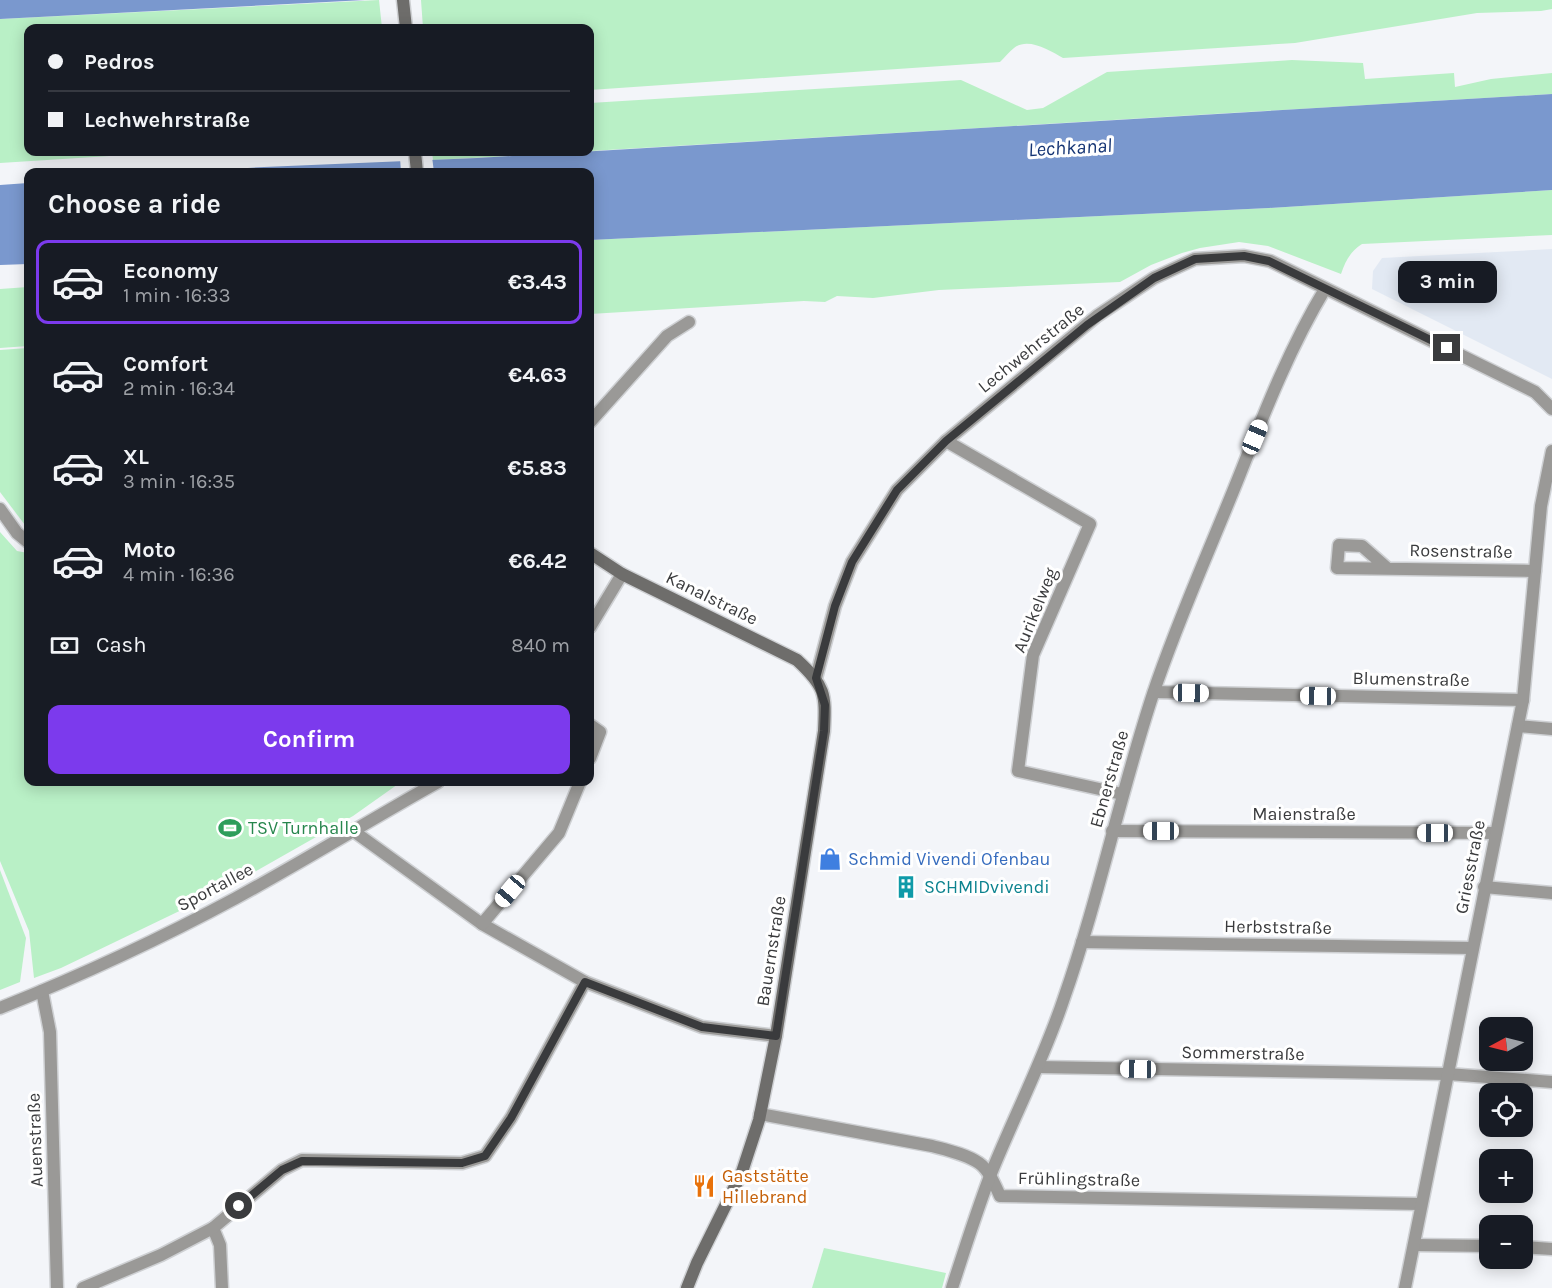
<!DOCTYPE html>
<meta charset="utf-8">
<style>
:root{--surface:#171b24;--page:#20242c;--text:#f1f3f6;--muted:#9ea1a6;--line:#363941;--accent:#7c3aed}
body{margin:0;font-family:Karla,sans-serif;background:var(--page);color:var(--text);height:100vh;display:flex;flex-direction:column;font-size:22px;white-space:nowrap}
*{box-sizing:border-box;margin:0}
p{font-size:20px;color:var(--muted)}
.icon{flex:none;width:33px;height:33px;fill:none;stroke:currentColor;stroke-width:2;stroke-linecap:round;stroke-linejoin:round}
.map{position:relative;flex:1;overflow:hidden}
.side{position:absolute;left:24px;top:168px;width:570px;height:618px;display:flex;flex-direction:column;background:var(--surface);border-radius:12px;box-shadow:0 3px 15px #0003}
.side>*{flex:none}
.top-card{position:absolute;left:24px;top:24px;width:570px;height:132px;border-radius:12px;box-shadow:0 3px 15px #0003;display:grid;align-content:center;height:132px;padding:0 24px;background:var(--surface)}
.needle{width:39px;rotate:263deg}
.fabs{position:absolute;left:1479px;top:1017px;display:grid;gap:12px}
.fabs a{display:grid;place-items:center;width:54px;height:54px;border-radius:12px;background:var(--surface);box-shadow:0 3px 15px #0003;font-size:30px}
.end{position:absolute;width:27px;height:27px;margin:-14px;border:8px solid #3a3b3d;background:#fff;box-shadow:0 0 0 3px #fff}
.from{border-radius:50%}
.bubble{position:absolute;height:42px;border-radius:12px;background:var(--surface);box-shadow:0 3px 15px #0003;font-size:20px;font-weight:700;line-height:42px;text-align:center}
.car{position:absolute;width:18px;height:36px;margin:-18px -9px;border-radius:8px;box-shadow:0 0 4px 2px #0007;background:linear-gradient(#fff 24%,#345 0 40%,#fff 0 76%,#345 0 86%,#fff 0)}
.top-card b{display:flex;align-items:center;gap:21px;height:57px;font-size:22px}
.top-card b+b{border-top:2px solid var(--line)}
.top-card i{width:15px;height:15px;background:var(--text)}
ul{padding:0;list-style:none}
li{display:flex;align-items:center;gap:18px;height:84px;margin:0 12px 9px;padding:0 12px;border:3px solid transparent;border-radius:12px}
li div{flex:1}
li b{display:block;font-size:22px}
li em{font-style:normal;font-weight:700}
li.active{border-color:var(--accent)}
li>.icon{width:54px;height:54px;stroke-width:1.5}
h2{padding:0 24px;font-size:27px;line-height:72px}
.pay{display:flex;align-items:center;gap:15px;height:66px;padding:0 24px;font-size:22px}
.pay p{margin-inline-start:auto}
.action{display:flex;gap:12px;margin-top:auto;padding:12px 24px}
.action a{flex:1;height:69px;border-radius:12px;background:var(--accent);color:#fff;font-size:24px;font-weight:700;line-height:69px;text-align:center}
.map>svg:first-child{display:block}
.built{fill:#e2e9f3}
.green{fill:#b9f0c6}
.water{fill:#7a98ce}
.pier{fill:#f3f5f9}
.lines{fill:none;stroke-linecap:round;stroke-linejoin:round}
.street-casing{stroke:#ced0d3;stroke-width:15}
.secondary-casing{stroke:#ced0d3;stroke-width:15}
.street{stroke:#9a9997;stroke-width:12}
.secondary{stroke:#6e6d6b;stroke-width:12}
.route{stroke:#3a3b3d;stroke-width:8}
.labels{text-anchor:middle;stroke-width:6;stroke-linejoin:round;paint-order:stroke}
.street-label{font-size:18px;fill:#3a3b3d;stroke:#fff}
.leisure-label{font-size:18px;fill:#27864d;stroke:#fff;text-anchor:start}
.shop-label{font-size:18px;fill:#366cbe;stroke:#fff;text-anchor:start}
.culture-label{font-size:18px;fill:#0d838f;stroke:#fff;text-anchor:start}
.food-label{font-size:18px;fill:#c56008;stroke:#fff;text-anchor:start}
.water-label{font-size:20px;font-style:italic;fill:#133373;stroke:#fff}
</style>
<div class="map">
<svg width="1552" height="1288" viewBox="0 0 1552 1288">
<rect width="100%" height="100%" fill="#f3f5f9"/>
<polygon class="built" points="1552,249 1552,379 1372,289 1373,271 1382,258"/>
<g class="green">
<polygon points="379,0 382,28 28,28 28,152 172,152 0,163 0,19"/>
<path d="M 421,0 L 1552,0 L 1552,9 L 1541,11 L 1477,13 L 1295,43 L 1063,58 C 1049,50 1028,37 1014,48 C 1009,52 1004,58 1000,62 L 590,90 L 590,28 L 423,28 Z"/>
<polygon points="1292,60 1363,63 1365,79 1454,73 1455,87 1491,79 1552,73 1552,94 590,151 590,103 961,80 1027,110 1043,108 1107,72"/>
<polygon points="432,152 587,152 433,160"/>
<path d="M 1552,190 L 1552,235 L 1362,244 C 1350,252 1346,260 1341,274 L 1268,246 L 1239,242 L 1200,248 L 1182,253 L 1151,265 L 1120,282 L 939,290 L 873,298 L 837,296 L 825,302 L 804,301 L 590,314 L 590,240 L 1269,208 Z"/>
<polygon points="28,287 28,346 0,348 0,289"/>
<polygon points="28,348 28,529 0,492 0,350"/>
<polygon points="0,532 17,551 28,553 28,782 401,782 353,816 221,891 61,968 34,978 29,931 0,861"/>
<polygon points="0,870 26,938 20,982 0,990"/>
<polygon points="824,1248 946,1273 942,1288 812,1288"/>
</g>
<g class="water">
<polygon points="0,0 365,0 0,19"/>
<polygon points="1552,94 1552,190 1269,208 590,240 590,172 183,172 264,167 477,158"/>
<polygon points="28,183 28,264 0,265 0,185"/>
</g>
<polygon class="pier" points="432,157 434,172 401,172 400,158"/>
<g class="lines">
<g class="street-casing">
<g id="street">
<polyline points="590,422 667,336 689,322"/>
<polyline points="946,441 1090,524 1033,655 1018,771 1122,794"/>
<polyline points="0,509 17,533 28,542"/>
<polyline points="1387,568 1362,546 1339,545 1337,568 1535,571"/>
<polyline points="590,627 622,574"/>
<polyline points="816,678 835,606 852,562 897,490 946,441 1097,316 1154,278 1195,259 1244,256 1270,261 1535,392 1552,409"/>
<polyline points="1154,692 1523,700"/>
<polyline points="590,725 600,732 590,758"/>
<polyline points="1518,726 1552,729"/>
<polyline points="352,830 482,924 585,982"/>
<polyline points="1112,831 1496,833"/>
<polyline points="1484,887 1552,893"/>
<polyline points="482,924 559,833 580,782"/>
<polyline points="1082,942 1473,948"/>
<polyline points="42,991 50,1032 57,1288"/>
<path d="M 0,1008 C 80,976 160,939 236,898 C 304,861 370,820 438,782"/>
<polyline points="1038,1067 1448,1074 1552,1082"/>
<path d="M 760,1114 L 932,1146 C 947,1150 966,1154 979,1163 C 989,1170 995,1185 1000,1196 L 1421,1204"/>
<polyline points="213,1228 220,1245 222,1288"/>
<polyline points="1414,1245 1490,1246"/>
<polyline points="1522,1247 1552,1249"/>
<polyline points="83,1288 161,1255 213,1228 282,1170 302,1160 462,1163 485,1156 511,1118 585,982 702,1027 776,1036"/>
<path d="M 952,1288 C 964,1251 976,1213 990,1176 C 1014,1116 1044,1059 1064,998 C 1099,898 1120,794 1153,694 C 1178,619 1211,547 1240,474 C 1265,411 1290,347 1325,289"/>
<polyline points="1405,1288 1523,700 1541,506 1552,451"/>
</g>
</g>
<g class="secondary-casing">
<g id="secondary">
<polyline points="403,0 406,28"/>
<polyline points="415,152 417,172"/>
<path d="M 590,553 L 622,574 L 797,660 C 825,686 826,693 824,731 L 776,1036 L 759,1120 L 742,1172 L 697,1263 L 687,1288"/>
</g>
</g>
<use href="#street" class="street"/>
<use href="#secondary" class="secondary"/>
</g>
<g class="lines">
<polyline class="route" points="239,1206 282,1170 302,1161 462,1163 485,1156 511,1118 585,982 702,1027 776,1036 824,731 825,705 816,678 835,606 852,562 897,490 946,441 1087,325 1154,278 1195,259 1244,256 1269,261 1447,348"/>
</g>
<defs>
<g id="stadium-bare" transform="scale(1.8)"><path d="M0-5a6.5 5 0 1 0 0 10a6.5 5 0 1 0 0-10ZM-3.5-1.8h7v3.6h-7Z" fill="#2e9e5b" stroke="#fff" stroke-width="2.5" paint-order="stroke"/></g>
<g id="shop-bare" transform="scale(1.8)"><path d="M-5-2.5h2.3a2.7 3.5 0 0 1 5.4 0H5L5.5 6h-11ZM-1.5-2.5h3a1.5 2.3 0 0 0-3 0Z" fill="#3f7fe0" stroke="#fff" stroke-width="2.5" paint-order="stroke"/></g>
<g id="building-bare" transform="scale(1.8)"><path d="M-4-6H4V6H1V3H-1V6H-4ZM-2.5-4.3h1.7v1.8h-1.7ZM.8-4.3h1.7v1.8H.8ZM-2.5-1h1.7V.8h-1.7ZM.8-1h1.7V.8H.8Z" fill="#0f9aa8" stroke="#fff" stroke-width="2.5" paint-order="stroke"/></g>
<g id="restaurant-bare" transform="scale(1.8)"><path d="M-5-6h1v4h1v-4h1v4h1v-4h1v5L-1.5 .5V6h-2V.5L-5-1ZM5-6V6H3V1.5H1.5Q1.5-4 5-6Z" fill="#e8710a" stroke="#fff" stroke-width="2.5" paint-order="stroke"/></g>
</defs>
<g fill-rule="evenodd">
<use href="#stadium-bare" x="230" y="828"/>
<use href="#shop-bare" x="830" y="859"/>
<use href="#building-bare" x="906" y="887"/>
<use href="#restaurant-bare" x="704" y="1186"/>
</g>
<g class="labels">
<g class="street-label">
<text transform="translate(1031 348) rotate(-39)" y="6">Lechwehrstraße</text>
<text transform="translate(1461 551) rotate(1)" y="6">Rosenstraße</text>
<text transform="translate(712 598) rotate(26)" y="6">Kanalstraße</text>
<text transform="translate(1035 610) rotate(-68)" y="6">Aurikelweg</text>
<text transform="translate(1411 679) rotate(1)" y="6">Blumenstraße</text>
<text transform="translate(1109 779) rotate(-74)" y="6">Ebnerstraße</text>
<text x="1304" y="820">Maienstraße</text>
<text transform="translate(1470 867) rotate(-79)" y="6">Griesstraße</text>
<text transform="translate(215 887) rotate(-28)" y="6">Sportallee</text>
<text transform="translate(1278 927) rotate(1)" y="6">Herbststraße</text>
<text transform="translate(771 951) rotate(-81)" y="6">Bauernstraße</text>
<text transform="translate(1243 1053) rotate(1)" y="6">Sommerstraße</text>
<text transform="translate(35 1140) rotate(-92)" y="6">Auenstraße</text>
<text transform="translate(1079 1179) rotate(1)" y="6">Frühlingstraße</text>
</g>
<g class="leisure-label">
<text x="248" y="834">TSV Turnhalle</text>
</g>
<g class="shop-label">
<text x="848" y="865">Schmid Vivendi Ofenbau</text>
</g>
<g class="culture-label">
<text x="924" y="893">SCHMIDvivendi</text>
</g>
<g class="food-label">
<text x="722" y="1182">Gaststätte<tspan x="722" dy="21">Hillebrand</tspan></text>
</g>
<g class="water-label">
<text transform="translate(1070 147) rotate(-3)" y="7">Lechkanal</text>
</g>
</g>
</svg>
<div class="fabs">
<a><svg class="needle" viewBox="-14 -14 28 28"><path d="M0-13l5 13h-10z" fill="#e53935"/><path d="M0 13l5-13h-10z" fill="#9ea1a6"/></svg></a>
<a><svg class="icon" aria-label="locate" viewBox="0 0 24 24"><circle cx="12" cy="12" r="6"/><path d="M12 2v4M12 18v4M2 12h4M18 12h4"/></svg></a>
<a>+</a>
<a>−</a>
</div>
<i class="end from" style="left:239px;top:1206px"></i>
<i class="end" style="left:1447px;top:348px"></i>
<div class="bubble" style="left:1398px;top:261px;width:99px">3 min</div>
<i class="car" style="left:1255px;top:437px;rotate:23deg"></i>
<i class="car" style="left:1191px;top:693px;rotate:91deg"></i>
<i class="car" style="left:1318px;top:696px;rotate:271deg"></i>
<i class="car" style="left:1161px;top:831px;rotate:270deg"></i>
<i class="car" style="left:1435px;top:833px;rotate:270deg"></i>
<i class="car" style="left:510px;top:891px;rotate:220deg"></i>
<i class="car" style="left:1138px;top:1069px;rotate:271deg"></i>
<div class="top-card">
<b><i class="from"></i>Pedros</b>
<b><i></i>Lechwehrstraße</b>
</div>
<section class="side">
<h2>Choose a ride</h2>
<ul>
<li class="active"><svg class="icon" aria-label="car" viewBox="0 0 24 24"><path d="M5 17H2v-5l4-1 3-4h7l3 4 3 1v5h-3M9 17h6M6 11h13"/><circle cx="7" cy="17" r="2"/><circle cx="17" cy="17" r="2"/></svg><div><b>Economy</b><p>1 min · 16:33</p></div><em>€3.43</em></li>
<li><svg class="icon" aria-label="car" viewBox="0 0 24 24"><path d="M5 17H2v-5l4-1 3-4h7l3 4 3 1v5h-3M9 17h6M6 11h13"/><circle cx="7" cy="17" r="2"/><circle cx="17" cy="17" r="2"/></svg><div><b>Comfort</b><p>2 min · 16:34</p></div><em>€4.63</em></li>
<li><svg class="icon" aria-label="car" viewBox="0 0 24 24"><path d="M5 17H2v-5l4-1 3-4h7l3 4 3 1v5h-3M9 17h6M6 11h13"/><circle cx="7" cy="17" r="2"/><circle cx="17" cy="17" r="2"/></svg><div><b>XL</b><p>3 min · 16:35</p></div><em>€5.83</em></li>
<li><svg class="icon" aria-label="car" viewBox="0 0 24 24"><path d="M5 17H2v-5l4-1 3-4h7l3 4 3 1v5h-3M9 17h6M6 11h13"/><circle cx="7" cy="17" r="2"/><circle cx="17" cy="17" r="2"/></svg><div><b>Moto</b><p>4 min · 16:36</p></div><em>€6.42</em></li>
</ul>
<div class="pay"><svg class="icon" aria-label="cash" viewBox="0 0 24 24"><path d="M3 7h18v10H3z"/><circle cx="12" cy="12" r="2"/></svg>Cash<p>840 m</p></div>
<div class="action"><a>Confirm</a></div>
</section>
</div>
